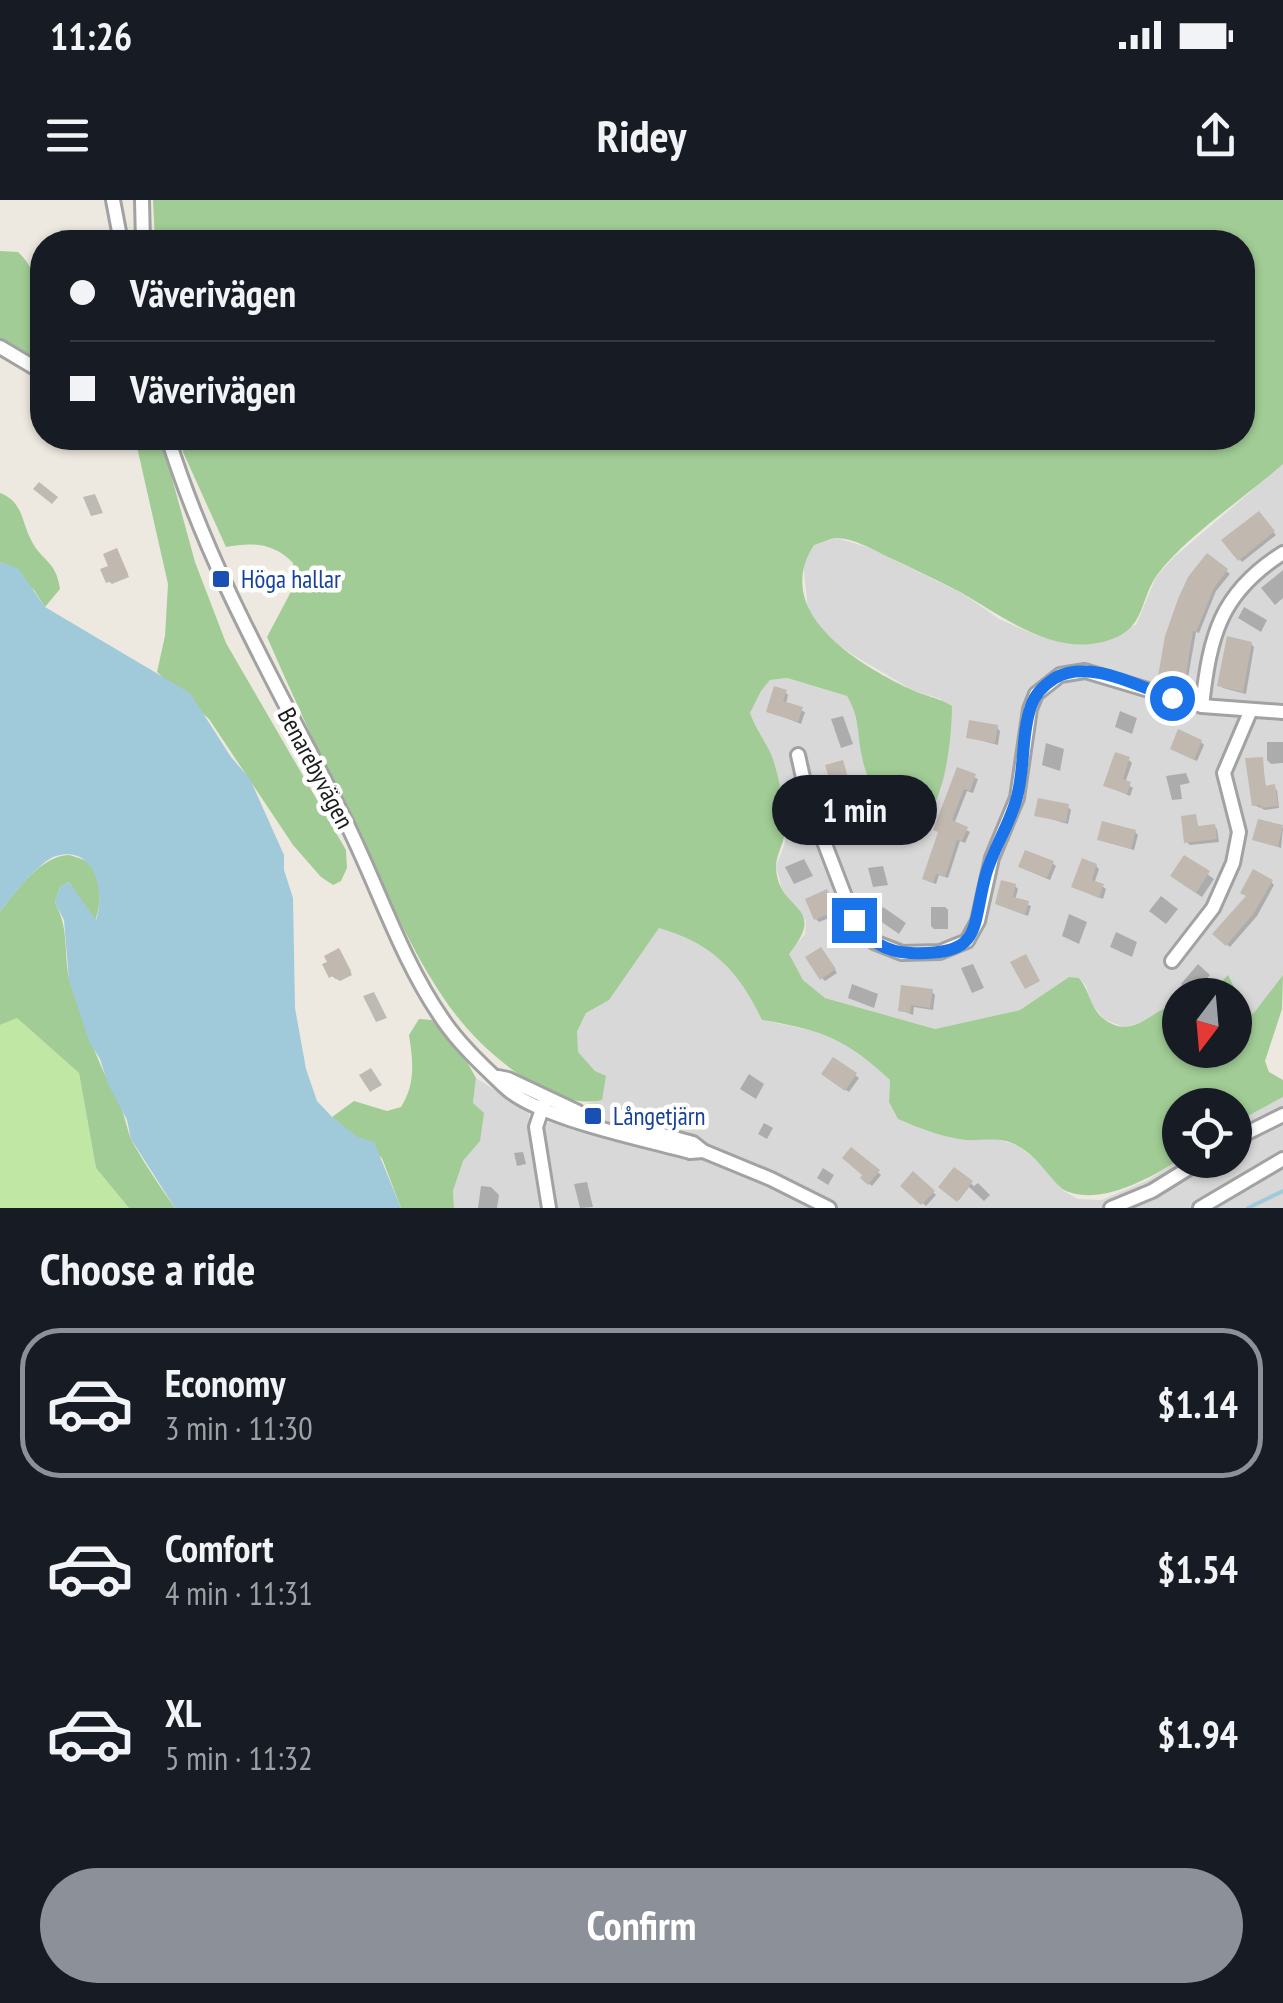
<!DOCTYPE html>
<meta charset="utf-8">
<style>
:root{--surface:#171b24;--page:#242831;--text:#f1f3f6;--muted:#9ea1a6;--line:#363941;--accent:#8c9099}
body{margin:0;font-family:"PT Sans Narrow",sans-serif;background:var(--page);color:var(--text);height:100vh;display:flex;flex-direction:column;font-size:38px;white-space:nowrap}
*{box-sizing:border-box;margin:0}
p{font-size:32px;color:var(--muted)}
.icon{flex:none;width:55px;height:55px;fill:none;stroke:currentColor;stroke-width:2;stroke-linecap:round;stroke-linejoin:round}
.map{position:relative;height:1008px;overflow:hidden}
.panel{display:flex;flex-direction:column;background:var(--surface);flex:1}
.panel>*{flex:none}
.top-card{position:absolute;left:30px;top:30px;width:1225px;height:220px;border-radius:40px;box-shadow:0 2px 8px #0004;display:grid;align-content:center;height:220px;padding:0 40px;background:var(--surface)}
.needle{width:65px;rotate:196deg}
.controls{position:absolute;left:1162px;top:778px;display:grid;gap:20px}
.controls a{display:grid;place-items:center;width:90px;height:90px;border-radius:50%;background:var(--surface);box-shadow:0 2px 8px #0004;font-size:50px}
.end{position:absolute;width:45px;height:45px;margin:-22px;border:12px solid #1a73e8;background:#fff;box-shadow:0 0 0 5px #fff}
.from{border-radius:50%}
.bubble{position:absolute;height:70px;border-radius:35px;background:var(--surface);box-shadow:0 2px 8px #0004;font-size:32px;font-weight:800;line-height:70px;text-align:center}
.top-card b{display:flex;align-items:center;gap:35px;height:95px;font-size:38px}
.top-card b+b{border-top:2px solid var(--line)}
.top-card i{width:25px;height:25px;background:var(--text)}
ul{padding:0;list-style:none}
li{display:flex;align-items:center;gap:30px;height:150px;margin:0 20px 15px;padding:0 20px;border:5px solid transparent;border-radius:40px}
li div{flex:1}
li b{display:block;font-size:38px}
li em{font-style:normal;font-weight:800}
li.active{border-color:var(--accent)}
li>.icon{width:90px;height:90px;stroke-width:1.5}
h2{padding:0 40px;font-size:45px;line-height:120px}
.button{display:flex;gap:20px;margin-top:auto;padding:20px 40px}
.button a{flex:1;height:115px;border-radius:60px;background:var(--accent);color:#fff;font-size:40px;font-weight:800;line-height:115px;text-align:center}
.status{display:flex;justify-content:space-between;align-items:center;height:70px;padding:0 50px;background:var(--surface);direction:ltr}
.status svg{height:28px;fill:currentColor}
header{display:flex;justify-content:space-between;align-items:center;height:130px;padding:0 40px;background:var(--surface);font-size:45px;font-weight:800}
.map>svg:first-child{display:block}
.residential{fill:#d9d8d8}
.grass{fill:#c1e7a5}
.forest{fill:#a1cc95}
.water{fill:#a0c9da}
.shadow{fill:#0003}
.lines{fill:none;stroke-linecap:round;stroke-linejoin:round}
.stream{stroke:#a0c9da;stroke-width:4}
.building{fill:#c1b8b0}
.minor-casing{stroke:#a2a2a2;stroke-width:18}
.minor{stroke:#fff;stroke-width:12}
.route{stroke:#1a73e8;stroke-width:12}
.transit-dot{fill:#1a4fb4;stroke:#fff;stroke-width:4}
.labels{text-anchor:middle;stroke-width:9;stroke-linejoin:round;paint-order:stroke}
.transit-label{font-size:25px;fill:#164399;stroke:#fff;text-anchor:start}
.street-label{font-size:25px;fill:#1b1b1b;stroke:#fff}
</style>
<div class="status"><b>11:26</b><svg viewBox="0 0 49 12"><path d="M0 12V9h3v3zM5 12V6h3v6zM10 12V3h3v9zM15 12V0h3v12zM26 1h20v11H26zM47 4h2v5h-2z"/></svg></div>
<header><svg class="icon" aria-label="menu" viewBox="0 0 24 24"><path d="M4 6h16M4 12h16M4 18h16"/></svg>Ridey<svg class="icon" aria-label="share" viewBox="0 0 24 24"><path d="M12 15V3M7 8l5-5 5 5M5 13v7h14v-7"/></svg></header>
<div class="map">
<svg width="1283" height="1008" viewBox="0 0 1283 1008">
<rect width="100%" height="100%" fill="#ede9e0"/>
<g class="residential">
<polygon points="1283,264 1283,775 1253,815 1243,805 1228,776 1209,795 1180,795 1180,805 1172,805 1145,822 1124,827 1105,820 1091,803 1086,786 1079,778 1069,777 1020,810 935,829 825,798 803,780 788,754 805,734 806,721 782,689 776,666 785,643 781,593 775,565 750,513 761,490 770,480 786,478 847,496 857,512 862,559 941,591 943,569 941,499 914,491 853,455 829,438 808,410 803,362 814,345 837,338 870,348 965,395 999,419 1033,434 1065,443 1136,425 1156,377 1173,358"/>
<polygon points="659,728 689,737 719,758 747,787 762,820 828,834 860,852 890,880 889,902 899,919 964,940 996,939 1017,945 1044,966 1062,990 1078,999 1102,1000 1148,980 1180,959 1235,960 1235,923 1283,897 1283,1008 454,1008 453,991 463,961 480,941 473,903 476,878 529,912 529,918 544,925 550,922 575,931 585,904 602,900 595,871 577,852 577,833 586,813 609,799"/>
</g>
<polygon class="grass" points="17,818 79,873 96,968 129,1008 0,1008 0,825"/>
<g class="forest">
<path d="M 153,0 L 1283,0 L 1283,264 C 1244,299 1188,334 1157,375 C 1141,398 1144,425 1117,437 C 1061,462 1007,419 962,393 C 937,380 912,368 886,356 C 873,349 852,338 836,338 C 829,339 821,343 814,345 C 771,411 856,463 908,488 C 923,496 938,497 952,506 C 952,532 946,597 927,614 C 921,620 913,621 905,622 C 884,611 866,580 862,557 C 857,534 860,517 847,496 L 787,478 L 770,480 L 761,491 L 750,513 C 756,528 764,540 771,554 C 778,571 784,604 785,622 C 787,640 776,653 776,667 C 777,712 830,704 789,754 L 803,780 L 825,798 L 935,829 L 1020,810 L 1069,777 L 1079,778 C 1090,791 1090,809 1105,820 C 1137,842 1155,803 1180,805 L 1180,850 L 1235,850 L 1235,795 L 1209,795 L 1228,775 L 1243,805 L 1253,814 L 1283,775 L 1282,809 L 1265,861 L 1269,872 L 1283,880 L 1283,897 L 1235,923 L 1235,905 L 1180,905 L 1180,959 C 1150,979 1096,1008 1062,989 C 1047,975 1037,956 1018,946 C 1001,936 983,941 965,940 C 942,937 919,928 898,919 L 889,902 L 890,880 C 845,838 822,830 762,820 C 739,771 712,743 659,728 L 609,800 L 586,813 L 577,832 L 578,852 L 595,871 L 606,876 L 602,900 C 553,912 484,852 456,815 C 422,771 398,717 374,667 C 337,591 301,515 267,437 L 294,386 L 293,363 C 274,343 252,342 226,347 L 183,252 L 180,238 L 1242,238 L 1242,42 L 155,42 Z"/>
<path d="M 0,51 L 18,52 C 48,81 42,118 42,157 L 26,157 L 0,139 Z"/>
<polygon points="135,238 161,238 195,362 226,443 346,650 347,668 341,681 333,685 321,677 293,645 209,519 157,472 165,436 168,384"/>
<path d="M 0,293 C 23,302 21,320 31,340 C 42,362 56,360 60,389 L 45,407 L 34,390 L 0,362 Z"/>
<path d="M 69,655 C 76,657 87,660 92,665 C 103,677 101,707 95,721 L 69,682 L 60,687 L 55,703 C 71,732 62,756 71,785 C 84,825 98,863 117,899 C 125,913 126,929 133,943 C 146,966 160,987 175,1008 L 129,1008 L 96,968 L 79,873 L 17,818 L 0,825 L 0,711 C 18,690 40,656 69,655 Z"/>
<path d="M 419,819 L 432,820 L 467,862 L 476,878 L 473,903 L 484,913 L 480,941 L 463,961 L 453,991 L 454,1008 L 401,1008 L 382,958 L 332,917 L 354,901 L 387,911 L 401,907 C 416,884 413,861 409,835 Z"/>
</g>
<path class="water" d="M 0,362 L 18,368 L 45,407 L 190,493 L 231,557 L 250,579 L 284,655 L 284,670 L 293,698 L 295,808 L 306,869 L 317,901 L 332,917 L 358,937 L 374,942 L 401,1008 L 175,1008 L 131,939 L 127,920 L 108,884 L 100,859 L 89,841 L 69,780 L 64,720 L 55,703 L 60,687 L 69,682 L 96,720 C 106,693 95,644 56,656 C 39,661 12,697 0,711 Z"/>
<g class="shadow">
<polygon points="60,30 77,30 80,42 60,42"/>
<polygon points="39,282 58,297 52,304 33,289"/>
<polygon points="95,294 103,313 91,316 83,297"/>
<polygon points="1258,314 1276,335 1242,362 1224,340"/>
<polygon points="119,354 129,377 112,384 108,381 111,367"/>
<polygon points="1208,356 1230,374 1216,391 1199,433 1196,432 1186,489 1163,484 1160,481"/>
<polygon points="1283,370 1283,398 1275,405 1261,388"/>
<polygon points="1244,407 1267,420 1261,432 1238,418"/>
<polygon points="1251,444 1254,447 1246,494 1223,488 1220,485"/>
<polygon points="785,492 788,495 786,504 805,512 801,524 769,511"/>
<polygon points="1120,511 1137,518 1132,534 1115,527"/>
<polygon points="843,516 853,544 841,548 831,519"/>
<polygon points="997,528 1000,531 998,545 968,537"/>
<polygon points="1201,542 1204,545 1197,561 1176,551"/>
<polygon points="1267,542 1283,542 1283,563 1271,564 1267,560"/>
<polygon points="1046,543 1064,549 1060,571 1042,565"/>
<polygon points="1262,559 1266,588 1277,590 1279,608 1265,610 1254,605"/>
<polygon points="1129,560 1132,563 1125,583 1133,588 1130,596 1105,585"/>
<polygon points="842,563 854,598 841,602 838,599"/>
<polygon points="958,570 978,579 973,593 967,591 954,624 970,632 965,643 960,641 948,678 939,675 936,684 928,681"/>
<polygon points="1186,573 1190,583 1180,585 1182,599 1172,600 1166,576"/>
<polygon points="1068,607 1071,610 1068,624 1037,615"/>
<polygon points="1195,616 1199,628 1214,626 1217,629 1219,642 1190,645 1187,642"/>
<polygon points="861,619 870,636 850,644 841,627"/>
<polygon points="1259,622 1283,628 1281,648 1255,639"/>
<polygon points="1135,632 1138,635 1134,650 1100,640"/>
<polygon points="1185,658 1214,679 1202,697 1178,681"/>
<polygon points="804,659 813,676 794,684 785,667"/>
<polygon points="1052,663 1056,666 1050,680 1024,669"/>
<polygon points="883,666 888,685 873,687 868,668"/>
<polygon points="1096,666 1099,669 1095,681 1106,689 1103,699 1074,687"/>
<polygon points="1271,682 1274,685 1257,716 1230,747 1216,734 1248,697"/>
<polygon points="1015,686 1018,689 1015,700 1031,706 1028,716 998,703"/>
<polygon points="829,696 837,715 819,722 816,719"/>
<polygon points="1161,696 1178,709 1166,724 1149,711"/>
<polygon points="883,707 906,723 899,734 876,718"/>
<polygon points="931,707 945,707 948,710 948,729 934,729 931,726"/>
<polygon points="1069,714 1087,722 1079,744 1062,736"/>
<polygon points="1116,732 1137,742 1132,757 1110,747"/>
<polygon points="824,753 837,773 825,781 822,778"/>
<polygon points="342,754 352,775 340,781 331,776"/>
<polygon points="973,764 984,788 972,793 961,768"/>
<polygon points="1198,764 1210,775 1193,795 1181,784"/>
<polygon points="852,784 878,794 874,808 848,798"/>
<polygon points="374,792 387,818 376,822 363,796"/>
<polygon points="932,792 935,795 933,810 914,807 913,815 900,810"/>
<polygon points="834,860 859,878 849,892 827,877"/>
<polygon points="371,868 382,885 370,892 359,875"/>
<polygon points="749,874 764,884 756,899 740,889"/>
<polygon points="764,923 773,928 767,939 758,934"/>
<polygon points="852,950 881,975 872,986 863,978 866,975"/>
<polygon points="523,952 526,964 517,966 514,953"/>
<polygon points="823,968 834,975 828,985 817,978"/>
<polygon points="954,970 974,986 978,983 990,995 984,1001 969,987 959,1000 942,987"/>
<polygon points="913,975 936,995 926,1006 903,986"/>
<polygon points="587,982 593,1007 580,1008 574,984"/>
<polygon points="481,986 491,987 499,995 497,1008 478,1008"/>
</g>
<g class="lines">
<polyline class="stream" points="1248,1008 1283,991"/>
</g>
<g class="building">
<polygon points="1259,311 1275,331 1238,361 1221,340"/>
<polygon points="117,348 128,374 106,383 100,369 108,366 103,354"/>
<polygon points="1207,353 1228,369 1214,388 1196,432 1193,431 1184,487 1157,482 1165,436 1178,399 1188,377"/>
<polygon points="1227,436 1252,442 1243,492 1217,486"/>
<polygon points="774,486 787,490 783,501 803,507 798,522 766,512"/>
<polygon points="969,520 998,525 995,543 966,538"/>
<polygon points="1178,529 1202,540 1194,560 1170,549"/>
<polygon points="1115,552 1130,557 1123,579 1131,582 1127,594 1103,586"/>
<polygon points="1263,557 1265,586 1275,584 1278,606 1260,608 1261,605 1252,606 1245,558"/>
<polygon points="843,560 853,595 835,600 825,565"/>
<polygon points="957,567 976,574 970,591 964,589 952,620 968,627 962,641 957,640 945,677 936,674 933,683 922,679 938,632 933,630"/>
<polygon points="1038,598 1069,604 1066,622 1034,616"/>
<polygon points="1196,614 1198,626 1215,624 1217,639 1184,643 1181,616"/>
<polygon points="1258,619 1283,625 1278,647 1252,640"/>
<polygon points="1102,621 1136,630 1131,649 1097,640"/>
<polygon points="1025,650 1054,661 1047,678 1018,667"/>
<polygon points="1184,655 1210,671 1196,693 1170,676"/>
<polygon points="1082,658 1097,664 1092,680 1104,684 1099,698 1071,687"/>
<polygon points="1253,669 1273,680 1254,713 1226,746 1212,734 1246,696 1240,693"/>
<polygon points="1001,680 1016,684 1013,697 1029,701 1025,715 995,704"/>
<polygon points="827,689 836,711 814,720 805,699"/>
<polygon points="821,747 836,769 820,780 805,757"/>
<polygon points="339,748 351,771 335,779 334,775 329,778 322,764 327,762 324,756"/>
<polygon points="1026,754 1040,781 1025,789 1010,762"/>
<polygon points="901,785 933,789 930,808 911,805 910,813 898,811"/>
<polygon points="833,857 857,873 845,891 821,874"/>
<polygon points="851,947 880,970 868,985 860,978 862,975 842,958"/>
<polygon points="954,967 973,981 957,1002 938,987"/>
<polygon points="913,971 935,991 921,1005 900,986"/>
</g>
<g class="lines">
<g class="minor-casing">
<g id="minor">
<polyline points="113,0 121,42"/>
<polyline points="142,0 143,42"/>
<polyline points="0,147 42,172"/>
<path d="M 168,238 C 210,373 280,491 343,616 C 377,683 400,758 443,820 C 460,845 484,867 505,887 C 537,918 644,939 690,952 L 703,951"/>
<path d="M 1202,506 C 1210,435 1220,393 1283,353"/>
<polyline points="798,555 808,600 854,720 874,742 902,753 940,752 967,741 978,721 992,658 1017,598 1030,509 1036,494 1060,475 1085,471 1202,506 1283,512"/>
<polyline points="1172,761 1213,708 1233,663 1239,632 1224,573 1250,512"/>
<polyline points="498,877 508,879 578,912"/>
<polyline points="544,903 536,927 549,1008"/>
<polyline points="622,924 693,943 703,951 771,979 829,1008"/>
<polyline points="1235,939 1283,915"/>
<polyline points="1111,1008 1152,991 1202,960"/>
<polyline points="1200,1008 1283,959"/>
</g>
</g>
<use href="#minor" class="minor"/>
</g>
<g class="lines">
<path class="route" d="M 854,720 C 867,740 886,752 910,753 C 984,756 971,729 986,674 C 994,647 1010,624 1017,597 C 1025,567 1021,535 1031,506 C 1035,494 1044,485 1055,478 C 1089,458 1139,487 1172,498"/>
</g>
<g class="transit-dot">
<rect x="211" y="369" width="20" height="20" rx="5"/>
<rect x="583" y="906" width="20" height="20" rx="5"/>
</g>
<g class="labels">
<g class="transit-label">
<text x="241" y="388">Höga hallar</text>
<text x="613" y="925">Långetjärn</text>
</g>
<g class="street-label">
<text transform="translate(316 568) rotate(62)" y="9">Benarebyvägen</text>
</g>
</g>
</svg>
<div class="controls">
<a><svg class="needle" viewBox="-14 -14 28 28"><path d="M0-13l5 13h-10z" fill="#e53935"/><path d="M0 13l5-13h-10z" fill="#9ea1a6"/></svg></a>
<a><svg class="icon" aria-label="locate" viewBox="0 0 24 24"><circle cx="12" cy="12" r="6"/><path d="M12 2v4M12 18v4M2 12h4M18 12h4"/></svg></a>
</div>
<i class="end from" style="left:1172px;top:498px"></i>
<i class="end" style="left:854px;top:720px"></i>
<div class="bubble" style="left:772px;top:575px;width:165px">1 min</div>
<div class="top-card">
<b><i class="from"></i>Väverivägen</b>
<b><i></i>Väverivägen</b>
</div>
</div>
<section class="panel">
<h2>Choose a ride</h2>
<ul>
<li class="active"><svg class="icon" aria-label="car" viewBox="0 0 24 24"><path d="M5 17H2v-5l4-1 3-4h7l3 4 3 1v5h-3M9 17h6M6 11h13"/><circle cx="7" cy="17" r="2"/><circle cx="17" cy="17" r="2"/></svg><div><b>Economy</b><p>3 min · 11:30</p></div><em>$1.14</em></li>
<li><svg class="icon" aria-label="car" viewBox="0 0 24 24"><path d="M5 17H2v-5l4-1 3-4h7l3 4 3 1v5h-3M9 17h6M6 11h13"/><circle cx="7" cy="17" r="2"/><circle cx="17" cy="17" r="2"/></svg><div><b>Comfort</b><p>4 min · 11:31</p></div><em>$1.54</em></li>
<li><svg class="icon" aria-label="car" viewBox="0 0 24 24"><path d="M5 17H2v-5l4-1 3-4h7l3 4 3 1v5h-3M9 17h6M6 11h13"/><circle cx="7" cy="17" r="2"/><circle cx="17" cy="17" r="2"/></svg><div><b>XL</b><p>5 min · 11:32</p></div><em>$1.94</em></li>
</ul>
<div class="button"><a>Confirm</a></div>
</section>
